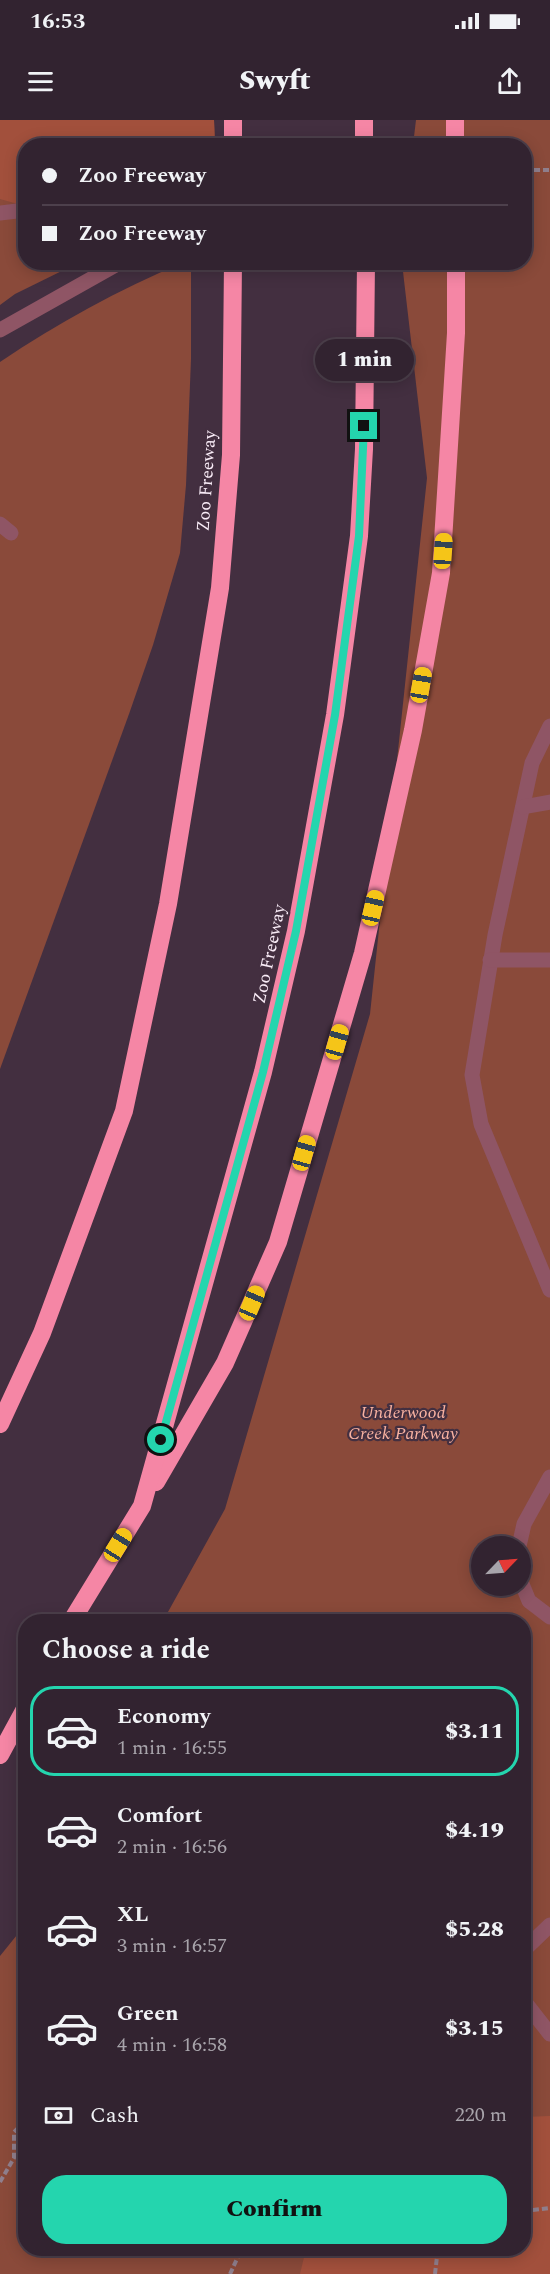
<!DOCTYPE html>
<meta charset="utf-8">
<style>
:root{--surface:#322330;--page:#3d2f3c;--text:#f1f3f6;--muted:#a8a4ab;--line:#4d404c;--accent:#24d5ae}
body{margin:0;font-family:Spectral,serif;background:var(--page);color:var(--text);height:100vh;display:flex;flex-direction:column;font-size:22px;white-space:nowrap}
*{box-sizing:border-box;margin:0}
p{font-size:20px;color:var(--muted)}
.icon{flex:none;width:33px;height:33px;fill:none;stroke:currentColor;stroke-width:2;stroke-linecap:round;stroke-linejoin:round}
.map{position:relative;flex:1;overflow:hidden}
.side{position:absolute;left:18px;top:1494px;width:513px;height:642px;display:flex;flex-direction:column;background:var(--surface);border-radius:24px;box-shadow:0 3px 15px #0003,0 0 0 2px var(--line)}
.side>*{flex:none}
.guide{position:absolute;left:18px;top:18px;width:514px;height:132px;border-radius:24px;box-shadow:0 3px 15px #0003,0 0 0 2px var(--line);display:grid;align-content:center;height:132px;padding:0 24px;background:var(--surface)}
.needle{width:39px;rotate:65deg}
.fabs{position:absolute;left:471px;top:1416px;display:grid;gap:12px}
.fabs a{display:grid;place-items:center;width:60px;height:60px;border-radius:50%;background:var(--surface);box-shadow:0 3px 15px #0003,0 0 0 2px var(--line);font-size:30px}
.end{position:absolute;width:27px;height:27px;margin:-14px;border:8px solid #24d5ae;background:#111;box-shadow:0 0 0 3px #111}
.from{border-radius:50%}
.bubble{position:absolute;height:42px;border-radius:21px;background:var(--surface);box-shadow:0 3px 15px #0003,0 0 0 2px var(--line);font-size:20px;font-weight:800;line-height:42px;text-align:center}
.car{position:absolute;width:18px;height:36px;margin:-18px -9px;border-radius:8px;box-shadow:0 0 4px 2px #0007;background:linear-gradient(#f5c518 24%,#345 0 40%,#f5c518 0 76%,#345 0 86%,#f5c518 0)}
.guide b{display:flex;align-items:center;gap:21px;height:57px;font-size:22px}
.guide b+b{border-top:2px solid var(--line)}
.guide i{width:15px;height:15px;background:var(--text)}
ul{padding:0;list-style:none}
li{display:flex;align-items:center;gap:18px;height:90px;margin:0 12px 9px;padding:0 12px;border:3px solid transparent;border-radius:24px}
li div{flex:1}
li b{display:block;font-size:22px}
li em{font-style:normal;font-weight:800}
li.selected{border-color:var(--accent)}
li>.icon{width:54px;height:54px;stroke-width:1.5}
h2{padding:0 24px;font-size:27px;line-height:72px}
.pay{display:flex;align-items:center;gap:15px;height:66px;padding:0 24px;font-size:22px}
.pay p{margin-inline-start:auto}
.action{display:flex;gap:12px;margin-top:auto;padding:12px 24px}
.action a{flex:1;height:69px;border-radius:24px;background:var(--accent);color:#111;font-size:24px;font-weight:800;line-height:69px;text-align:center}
.status{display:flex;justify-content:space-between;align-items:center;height:42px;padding:0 30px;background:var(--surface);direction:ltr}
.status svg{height:16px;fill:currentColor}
header{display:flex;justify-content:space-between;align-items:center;height:78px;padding:0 24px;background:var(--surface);font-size:27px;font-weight:800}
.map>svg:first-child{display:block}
.green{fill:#8a4a3a;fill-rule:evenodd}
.forest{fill:#a2503c}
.building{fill:#5a3f85;filter:url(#shadow)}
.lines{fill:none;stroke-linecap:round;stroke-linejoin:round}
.path{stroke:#907f8d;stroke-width:4;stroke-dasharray:6 3;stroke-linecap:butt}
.lane{stroke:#8f5565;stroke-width:15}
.highway{stroke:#f586a5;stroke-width:18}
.route{stroke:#24d5ae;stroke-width:8}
.labels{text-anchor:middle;stroke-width:4.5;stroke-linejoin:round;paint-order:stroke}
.street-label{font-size:18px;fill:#f9ecf7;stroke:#432f40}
.park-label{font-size:18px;font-style:italic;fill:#f9b2a1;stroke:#432f40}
</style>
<div class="status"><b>16:53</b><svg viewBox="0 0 49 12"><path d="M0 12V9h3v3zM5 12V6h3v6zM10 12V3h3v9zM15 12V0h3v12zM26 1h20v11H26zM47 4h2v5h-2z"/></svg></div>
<header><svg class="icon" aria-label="menu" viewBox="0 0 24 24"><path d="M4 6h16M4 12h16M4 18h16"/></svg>Swyft<svg class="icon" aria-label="share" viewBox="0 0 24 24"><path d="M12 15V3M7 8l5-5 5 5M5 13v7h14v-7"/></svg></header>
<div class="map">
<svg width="550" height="2154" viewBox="0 0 550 2154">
<defs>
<filter id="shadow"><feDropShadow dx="5.5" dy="5.5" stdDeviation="1.5" flood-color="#0009"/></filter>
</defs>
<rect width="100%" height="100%" fill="#432f40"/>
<g class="green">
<polygon points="0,0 214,0 215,25 26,26 26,142 78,143 15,174 0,185"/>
<path d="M 416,0 L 550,0 L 550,2154 L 0,2154 L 0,1836 L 25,1805 L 26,2128 L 524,2128 L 524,1502 L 163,1501 L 225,1389 L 370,894 L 427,358 L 402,143 L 525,142 L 525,26 L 413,25 ZM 482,1426 L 520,1426 L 520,1466 L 482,1466 Z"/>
<path d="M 183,143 L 191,143 L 191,239 L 186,365 L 180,433 L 153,525 L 129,594 L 0,949 L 0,242 C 58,203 119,169 183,143 Z"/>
</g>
<g class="forest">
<polygon points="0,0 214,0 215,25 26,26 25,86 0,79"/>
<polygon points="550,1996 550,2154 300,2154 306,2129 524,2128 524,1997"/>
</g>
<polygon class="building" points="277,2128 310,2128 309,2133 277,2131"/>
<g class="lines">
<g class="path">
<polyline points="525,50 550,50"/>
<polyline points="0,2062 14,2038 14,2012 26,2000"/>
<polyline points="524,2091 550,2088"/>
<polyline points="230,2154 242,2128"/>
<polyline points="435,2154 438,2128"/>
</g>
<g class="lane">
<polyline points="0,93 17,91 26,94"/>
<polyline points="0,210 121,142"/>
<polyline points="0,404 11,413"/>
<polyline points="550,606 532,643 495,815 472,955 481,1004 550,1170"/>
<polyline points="523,687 550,682"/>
<polyline points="490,840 550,840"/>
<polyline points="519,1426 524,1404 550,1357"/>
<polyline points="520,1459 529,1481 550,1497"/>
<polyline points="524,1830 550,1805"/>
<polyline points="524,1881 550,1914"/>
</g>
<g class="highway">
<polyline points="233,0 233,26"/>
<polyline points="364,0 364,26"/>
<polyline points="455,0 455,26"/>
<polyline points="0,1304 42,1213 124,991 168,784 220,468 231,335 233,142"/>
<polyline points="156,1362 225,1243 278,1122 363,833 413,610 441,453 456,213 456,142"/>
<polyline points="71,1502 142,1386 263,952 296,811 335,595 359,416 364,329 366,142"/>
<polyline points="0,1635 26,1587"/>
</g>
</g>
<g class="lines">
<polyline class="route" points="161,1320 263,952 296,811 335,595 359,416 364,306"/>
</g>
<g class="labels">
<g class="street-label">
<text transform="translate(206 361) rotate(-86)" y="6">Zoo Freeway</text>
<text transform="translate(269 834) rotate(-78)" y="6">Zoo Freeway</text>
</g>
<g class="park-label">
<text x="403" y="1298">Underwood<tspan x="403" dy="21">Creek Parkway</tspan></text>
</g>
</g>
</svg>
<div class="fabs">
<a><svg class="needle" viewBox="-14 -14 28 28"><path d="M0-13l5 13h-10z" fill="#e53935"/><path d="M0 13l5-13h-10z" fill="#a8a4ab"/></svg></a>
</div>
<i class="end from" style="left:161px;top:1320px"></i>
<i class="end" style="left:364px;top:306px"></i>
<div class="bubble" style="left:315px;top:219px;width:99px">1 min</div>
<i class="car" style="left:443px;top:431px;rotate:4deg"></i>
<i class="car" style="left:421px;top:565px;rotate:10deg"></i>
<i class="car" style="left:373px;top:788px;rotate:13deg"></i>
<i class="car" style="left:337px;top:922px;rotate:16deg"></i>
<i class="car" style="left:304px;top:1033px;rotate:16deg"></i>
<i class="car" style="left:252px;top:1183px;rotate:23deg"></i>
<i class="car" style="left:118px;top:1425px;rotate:32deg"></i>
<div class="guide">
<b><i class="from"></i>Zoo Freeway</b>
<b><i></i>Zoo Freeway</b>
</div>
<section class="side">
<h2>Choose a ride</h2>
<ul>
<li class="selected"><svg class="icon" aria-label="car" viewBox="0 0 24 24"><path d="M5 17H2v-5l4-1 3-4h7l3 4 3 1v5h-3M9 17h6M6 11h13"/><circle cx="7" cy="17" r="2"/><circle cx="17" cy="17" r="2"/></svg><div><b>Economy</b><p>1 min · 16:55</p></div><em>$3.11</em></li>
<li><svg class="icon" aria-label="car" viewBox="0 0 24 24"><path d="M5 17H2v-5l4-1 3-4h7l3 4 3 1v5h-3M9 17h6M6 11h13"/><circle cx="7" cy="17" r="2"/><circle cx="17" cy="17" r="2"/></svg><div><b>Comfort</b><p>2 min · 16:56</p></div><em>$4.19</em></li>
<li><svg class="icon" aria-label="car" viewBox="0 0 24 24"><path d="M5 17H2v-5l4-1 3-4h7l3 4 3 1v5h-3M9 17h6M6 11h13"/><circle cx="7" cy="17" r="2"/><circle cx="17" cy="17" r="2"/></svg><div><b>XL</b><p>3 min · 16:57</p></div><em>$5.28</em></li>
<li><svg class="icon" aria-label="car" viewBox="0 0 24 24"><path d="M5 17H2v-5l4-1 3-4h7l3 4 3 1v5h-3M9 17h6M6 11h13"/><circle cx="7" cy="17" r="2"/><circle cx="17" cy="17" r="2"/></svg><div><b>Green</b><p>4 min · 16:58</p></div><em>$3.15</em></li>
</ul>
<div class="pay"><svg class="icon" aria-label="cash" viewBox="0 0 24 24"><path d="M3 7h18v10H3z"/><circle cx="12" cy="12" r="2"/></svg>Cash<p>220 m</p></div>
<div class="action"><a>Confirm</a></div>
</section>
</div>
